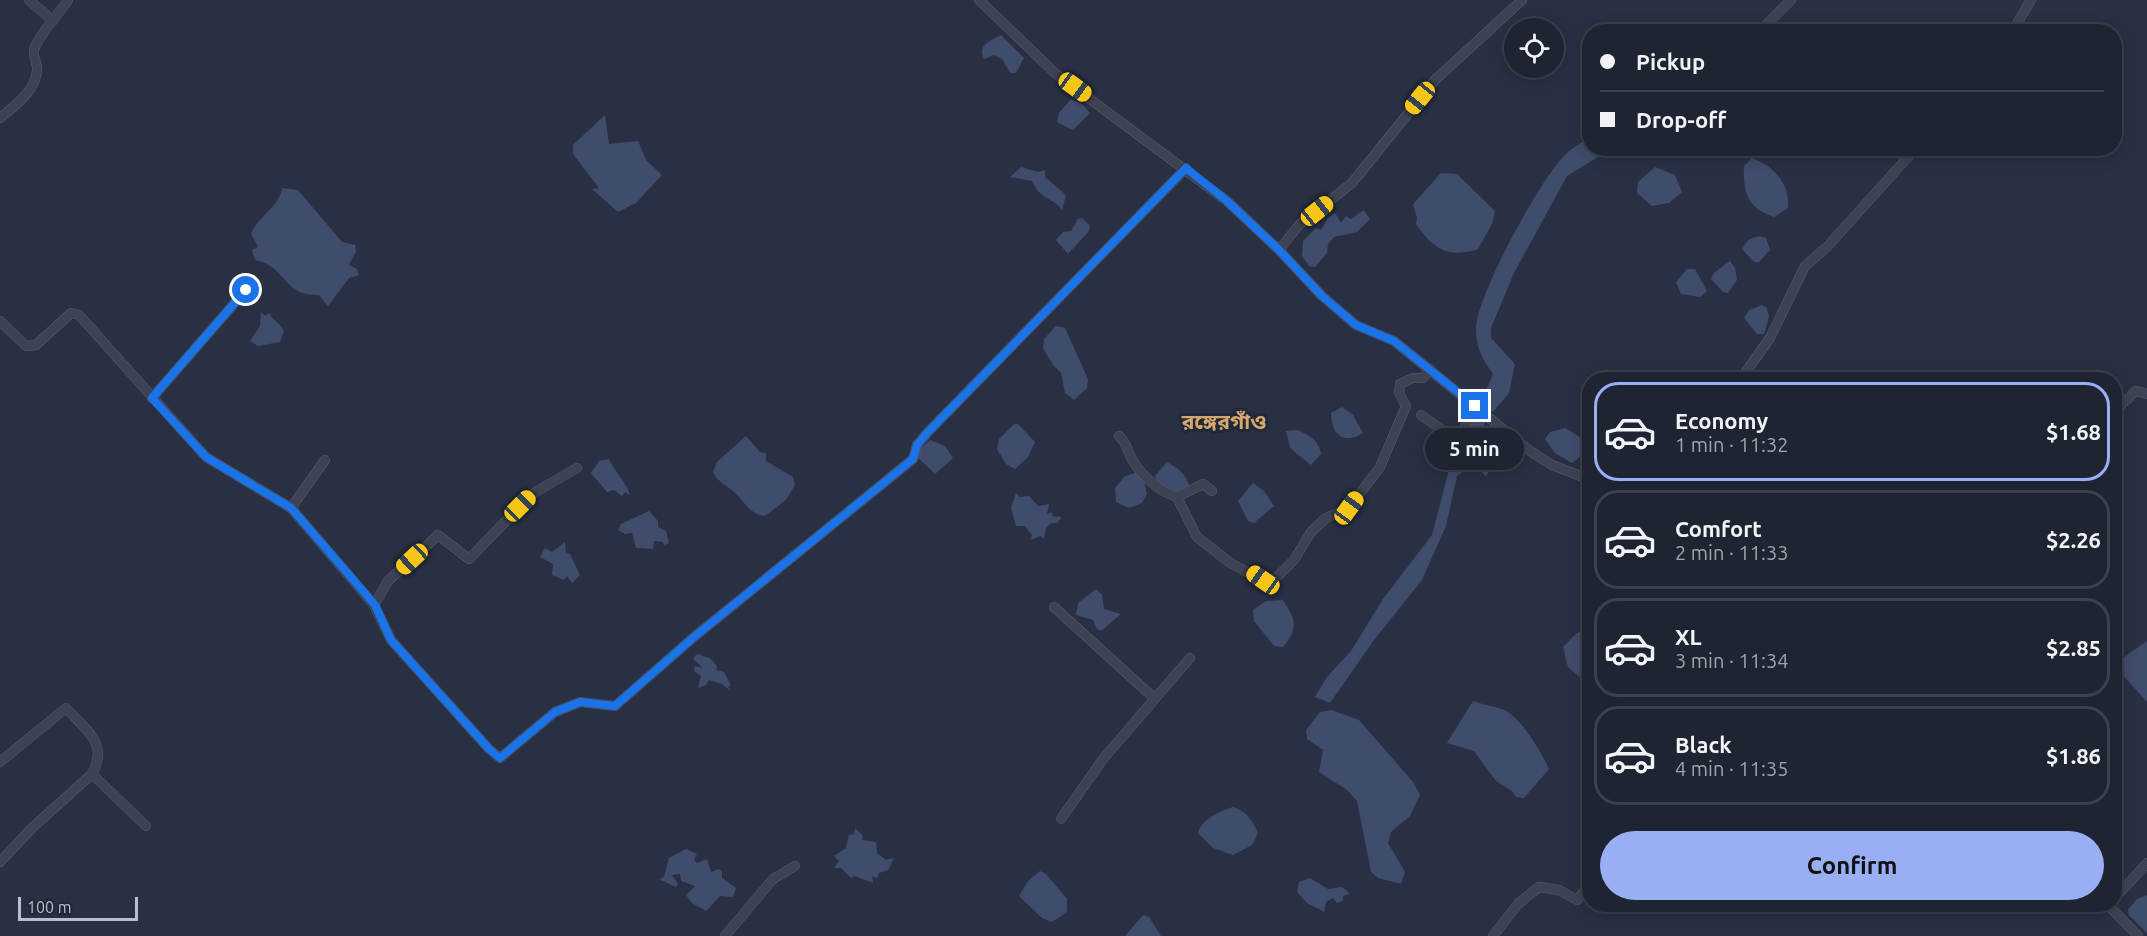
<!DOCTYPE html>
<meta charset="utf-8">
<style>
:root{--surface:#1f2432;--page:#272c3a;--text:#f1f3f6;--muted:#a1a4ac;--line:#3c414d;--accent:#98aff4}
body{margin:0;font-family:Ubuntu,"Noto Sans Bengali",sans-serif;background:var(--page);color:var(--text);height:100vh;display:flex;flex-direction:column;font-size:22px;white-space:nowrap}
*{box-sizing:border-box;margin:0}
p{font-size:20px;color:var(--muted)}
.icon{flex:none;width:33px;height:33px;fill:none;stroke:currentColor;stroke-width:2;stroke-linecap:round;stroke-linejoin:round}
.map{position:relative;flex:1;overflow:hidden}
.panel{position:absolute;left:1582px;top:372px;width:540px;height:540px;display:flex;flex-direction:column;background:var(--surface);border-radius:24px;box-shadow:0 3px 15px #0003,0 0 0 2px var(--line)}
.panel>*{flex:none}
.top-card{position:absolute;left:1582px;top:24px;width:540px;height:132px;border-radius:24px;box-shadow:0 3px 15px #0003,0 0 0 2px var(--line);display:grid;align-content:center;height:132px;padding:0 18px;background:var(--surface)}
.fabs{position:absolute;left:1504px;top:18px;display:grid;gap:12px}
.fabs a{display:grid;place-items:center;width:60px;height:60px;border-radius:50%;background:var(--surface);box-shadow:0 3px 15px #0003,0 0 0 2px var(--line);font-size:30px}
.scale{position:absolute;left:18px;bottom:15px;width:120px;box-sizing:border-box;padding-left:6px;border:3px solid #babfcc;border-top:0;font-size:16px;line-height:21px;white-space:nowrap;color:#babfcc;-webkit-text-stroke:4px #222838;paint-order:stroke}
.end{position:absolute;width:27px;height:27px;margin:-14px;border:8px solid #1a73e8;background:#fff;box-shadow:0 0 0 3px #fff}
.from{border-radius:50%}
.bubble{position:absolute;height:42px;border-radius:21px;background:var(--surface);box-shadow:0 3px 15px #0003,0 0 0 2px var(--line);font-size:20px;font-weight:700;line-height:42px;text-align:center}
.car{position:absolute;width:18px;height:36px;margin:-18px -9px;border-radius:8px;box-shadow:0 0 4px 2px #0007;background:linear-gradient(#f5c518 24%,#345 0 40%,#f5c518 0 76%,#345 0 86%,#f5c518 0)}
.top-card b{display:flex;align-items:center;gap:21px;height:57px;font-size:22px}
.top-card b+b{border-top:2px solid var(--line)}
.top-card i{width:15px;height:15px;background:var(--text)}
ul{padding:10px 0 0;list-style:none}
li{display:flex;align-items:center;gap:18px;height:99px;margin:0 12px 9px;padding:0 6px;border:3px solid var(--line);border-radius:24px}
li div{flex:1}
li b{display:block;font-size:22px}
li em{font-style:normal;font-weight:700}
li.on{border-color:var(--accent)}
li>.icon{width:54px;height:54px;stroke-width:1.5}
.action{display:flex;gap:12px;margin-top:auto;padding:12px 18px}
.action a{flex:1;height:69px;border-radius:36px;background:var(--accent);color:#111;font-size:24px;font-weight:700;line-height:69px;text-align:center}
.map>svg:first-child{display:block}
.water{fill:#404c6b}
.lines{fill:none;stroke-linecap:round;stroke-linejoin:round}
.minor-casing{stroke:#585e6d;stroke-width:10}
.minor{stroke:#3d4352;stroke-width:9}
.route{stroke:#1a73e8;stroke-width:8}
.labels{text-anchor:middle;stroke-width:6;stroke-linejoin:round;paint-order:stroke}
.quarter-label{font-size:21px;font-weight:bold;fill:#d2a770;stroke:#222838}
</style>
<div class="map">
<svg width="2147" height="936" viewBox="0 0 2147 936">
<rect width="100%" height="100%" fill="#293043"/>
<g class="water">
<path d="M 1001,35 L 1024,58 L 1016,73 L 1010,73 L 1002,59 L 994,55 L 984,59 C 977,45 990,41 1001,35 Z"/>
<polygon points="1071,99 1082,104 1090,113 1073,130 1057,122 1059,113"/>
<polygon points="605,115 609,144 638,141 646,160 662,175 636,203 618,212 592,189 599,188 573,154 573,145"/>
<path d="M 1590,137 L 1590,148 L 1611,149 L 1567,176 L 1514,273 L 1491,328 L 1491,338 L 1515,364 L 1509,393 L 1493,412 L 1481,403 L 1493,374 C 1482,358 1476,348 1476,328 C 1477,295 1540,180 1564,156 C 1571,148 1582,143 1590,137 Z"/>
<path d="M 1752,158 C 1774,166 1790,184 1788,208 L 1774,217 C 1747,208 1743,192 1744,166 Z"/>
<path d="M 1021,167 L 1038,172 L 1045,170 L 1045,177 L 1066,195 L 1062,210 C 1053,197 1041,201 1032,181 L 1010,177 Z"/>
<polygon points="1655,167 1675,175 1682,192 1669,203 1652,206 1637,193 1638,182"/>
<path d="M 1441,173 L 1457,174 L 1495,211 L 1492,224 L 1478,249 C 1449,259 1433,249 1416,224 L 1417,218 L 1413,204 Z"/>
<path d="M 282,188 L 298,190 L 342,242 L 355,245 L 356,251 L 349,265 L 357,269 L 359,275 L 349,278 L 328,306 L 319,295 C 281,296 289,267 255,260 L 252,250 L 258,247 L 251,234 C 258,216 279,208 282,188 Z"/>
<polygon points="1364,210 1370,219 1357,232 1334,237 1328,244 1327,253 1315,267 1309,266 1302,256 1303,241 1316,228 1321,230 1327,219 1335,213 1341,223 1346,216 1351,219"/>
<polygon points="1082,218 1090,226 1089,231 1068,254 1056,240 1063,232 1071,231 1078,219"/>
<polygon points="1759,236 1766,238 1770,250 1759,262 1754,262 1742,249 1748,240"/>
<polygon points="1730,261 1735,268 1737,280 1728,293 1723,292 1711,279 1714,273"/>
<polygon points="1687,269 1695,269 1707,291 1700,297 1681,294 1676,282"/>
<polygon points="1762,305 1767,308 1769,317 1764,334 1757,334 1744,318 1749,310"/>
<path d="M 261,312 L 265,316 L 269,313 C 273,321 280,323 284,331 L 280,342 L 258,346 L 250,341 L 260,326 Z"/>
<polygon points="1056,326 1065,328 1088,379 1087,388 1074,400 1065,393 1061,373 1053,365 1043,348 1044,339"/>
<path d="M 1342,407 L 1353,415 L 1363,433 C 1344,445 1331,435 1331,413 Z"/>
<polygon points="1475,411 1487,419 1479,437 1497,452 1494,465 1486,476 1473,464 1457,476 1446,526 1422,580 1374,640 1330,703 1315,697 1327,677 1351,651 1383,599 1432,535 1452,458"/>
<polygon points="1014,424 1018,424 1035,442 1028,457 1015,469 1006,464 997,449 999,439"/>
<polygon points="1565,428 1588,442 1586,452 1572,463 1555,453 1545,439 1550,432"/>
<path d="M 1298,430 C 1310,436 1319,440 1321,454 L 1311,465 L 1290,448 L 1286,431 Z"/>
<path d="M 746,436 L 760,452 L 766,453 L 766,461 L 793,477 L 795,485 L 786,500 L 765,516 C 748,513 746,503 734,492 C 725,484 719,483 713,472 L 717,462 Z"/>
<polygon points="930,440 945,446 953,458 935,474 914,454"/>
<path d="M 609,459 C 615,473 626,481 630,495 L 625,492 L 622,496 L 614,490 L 607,492 L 591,473 L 599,461 Z"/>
<path d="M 1167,462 C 1179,469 1188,475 1190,490 L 1177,497 L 1158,487 L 1155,476 Z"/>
<polygon points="1137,472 1143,477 1147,494 1142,503 1129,508 1116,502 1115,488 1124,477"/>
<polygon points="1253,483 1264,491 1274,506 1254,523 1248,521 1238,501"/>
<polygon points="1016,493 1020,497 1029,496 1038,506 1049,504 1047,514 1052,512 1052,516 1062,517 1057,523 1051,523 1046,528 1044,539 1040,536 1031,540 1032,535 1025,526 1016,526 1011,508"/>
<polygon points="649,511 658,521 658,527 666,531 669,543 664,545 663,542 654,541 653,549 636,548 632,533 625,534 618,530 621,524"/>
<polygon points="565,542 566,553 570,554 580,575 572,583 567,576 564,580 552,575 553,564 540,557 545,548 552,552"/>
<polygon points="1096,589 1102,595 1104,609 1121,614 1101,631 1097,629 1093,620 1076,615 1078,603"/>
<path d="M 1283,600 C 1296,621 1299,627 1283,647 L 1274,646 L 1254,621 L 1253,610 L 1266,601 Z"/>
<polygon points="1590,629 1590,686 1568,667 1563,647 1577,633"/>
<polygon points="2147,641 2147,702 2121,673 2116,663"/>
<polygon points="697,654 710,658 717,666 716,670 724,672 731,685 728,687 731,691 722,684 709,680 706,685 698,688 701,676 694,671 695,666 703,668 693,659"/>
<path d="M 1473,701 C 1483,705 1494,706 1504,710 C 1521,717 1542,753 1549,769 L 1524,798 L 1516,797 L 1512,791 L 1496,781 L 1474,751 L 1447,743 Z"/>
<polygon points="1331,710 1359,720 1413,782 1420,795 1410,816 1391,832 1388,843 1405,872 1401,884 1378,878 1371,872 1357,801 1347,790 1319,772 1323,750 1307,739 1306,730 1320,712"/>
<path d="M 1233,807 C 1246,811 1253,821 1258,833 L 1252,845 L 1233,855 L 1213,848 L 1198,833 C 1201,819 1221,811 1233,807 Z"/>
<polygon points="855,828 863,836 862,840 876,842 877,853 886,860 894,858 888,870 879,873 877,878 872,876 873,883 855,876 851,878 841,868 834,868 839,861 834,856 846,848 849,835 854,834"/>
<polygon points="686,849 697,854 694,860 697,863 707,859 711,872 719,869 722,872 722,878 736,888 733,897 720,896 706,911 692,903 686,895 695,886 681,881 680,874 672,875 678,884 676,887 659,879 664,877 669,858"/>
<polygon points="1040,871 1046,874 1067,899 1067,912 1052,922 1042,918 1019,896 1028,881"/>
<polygon points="1310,878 1328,889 1342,887 1350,894 1343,896 1343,901 1337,903 1333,898 1326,902 1324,912 1307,903 1297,892 1299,882"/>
<polygon points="2147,895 2147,933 2129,915 2128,910 2137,899"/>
<polygon points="1143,915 1149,917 1161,936 1125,936"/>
</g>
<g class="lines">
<g class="minor-casing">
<g id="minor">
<polyline points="29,0 53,21"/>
<polyline points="979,0 1056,74 1227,201 1279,250 1322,296 1356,325 1394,341 1530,451 1552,465 1588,479 1590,477"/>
<polyline points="1759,32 1791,0"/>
<polyline points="2012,32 2031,0"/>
<path d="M 0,118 C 14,106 36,91 37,70 C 38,62 31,56 35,47 C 42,31 58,15 68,0"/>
<polyline points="1279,250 1299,225 1352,183 1435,80 1522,0"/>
<polyline points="0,321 26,346 36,345 71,313 79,315 206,457 291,508 374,605 391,640 489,749 500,758 555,712 580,702 615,706 694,637 913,459 917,445 928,432 1186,168"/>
<polyline points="1740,380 1770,338 1805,266 1827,247 1908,157 1911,148"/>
<polyline points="152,398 246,290"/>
<polyline points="2115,411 2136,391 2147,394"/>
<polyline points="1421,415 1458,441 1475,406"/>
<path d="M 1119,436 C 1128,444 1127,452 1133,461 C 1142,476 1160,492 1177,497 L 1203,484 L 1212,491"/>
<polyline points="1177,497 1197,537 1229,562 1263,581 1275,579 1294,560 1311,532 1326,518 1349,508 1380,467 1406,406 1399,393 1400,384 1413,378 1423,378 1430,369"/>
<polyline points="291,508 325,460"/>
<polyline points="374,605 388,581 438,535 469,559 532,494 577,468"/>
<polyline points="1054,607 1155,699"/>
<path d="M 0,762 L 66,708 C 86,730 109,743 92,774"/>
<polyline points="1061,819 1103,759 1190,658"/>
<polyline points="0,862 32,828 92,774 146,826"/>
<polyline points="2115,898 2147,863"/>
<polyline points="2103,904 2110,907 2138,936"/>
<polyline points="725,936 773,879 795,866"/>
<polyline points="1493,936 1518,904 1539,887 1559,890 1577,900 1590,884"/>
</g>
</g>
<use href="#minor" class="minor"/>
</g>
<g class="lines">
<polyline class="route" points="246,290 152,398 206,457 291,508 375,605 391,640 489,749 500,758 555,712 580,702 615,706 694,637 913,459 917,445 928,432 1186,168 1227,201 1279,250 1322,296 1356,325 1394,341 1475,406"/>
</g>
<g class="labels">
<g class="quarter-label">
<text x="1224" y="429">রঙ্গেরগাঁও</text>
</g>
</g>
</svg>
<div class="fabs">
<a><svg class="icon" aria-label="locate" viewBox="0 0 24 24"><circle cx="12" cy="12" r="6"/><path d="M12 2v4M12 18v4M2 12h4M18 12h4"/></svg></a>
</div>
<div class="scale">100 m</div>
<i class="end from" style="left:246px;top:290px"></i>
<i class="end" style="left:1475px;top:406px"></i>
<div class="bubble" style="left:1425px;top:428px;width:99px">5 min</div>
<i class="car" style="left:1075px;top:87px;rotate:126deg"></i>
<i class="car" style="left:1420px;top:98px;rotate:219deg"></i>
<i class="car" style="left:1317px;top:211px;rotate:51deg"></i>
<i class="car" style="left:520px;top:506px;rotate:45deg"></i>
<i class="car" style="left:1349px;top:508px;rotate:36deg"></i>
<i class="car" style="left:412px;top:559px;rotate:227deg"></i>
<i class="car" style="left:1263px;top:580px;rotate:305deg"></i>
<div class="top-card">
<b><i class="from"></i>Pickup</b>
<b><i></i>Drop-off</b>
</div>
<section class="panel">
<ul>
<li class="on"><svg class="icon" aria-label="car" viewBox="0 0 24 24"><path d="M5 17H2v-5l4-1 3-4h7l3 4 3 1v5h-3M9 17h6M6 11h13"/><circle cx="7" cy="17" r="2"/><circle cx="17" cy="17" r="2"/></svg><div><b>Economy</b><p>1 min · 11:32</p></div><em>$1.68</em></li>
<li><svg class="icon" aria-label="car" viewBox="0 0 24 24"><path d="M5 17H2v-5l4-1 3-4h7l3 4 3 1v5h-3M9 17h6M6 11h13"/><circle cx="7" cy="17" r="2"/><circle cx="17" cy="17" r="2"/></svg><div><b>Comfort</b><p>2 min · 11:33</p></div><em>$2.26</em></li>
<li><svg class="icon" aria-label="car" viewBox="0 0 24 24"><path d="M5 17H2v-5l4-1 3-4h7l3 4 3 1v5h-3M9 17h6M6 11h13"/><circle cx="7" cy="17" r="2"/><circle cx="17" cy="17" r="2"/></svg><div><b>XL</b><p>3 min · 11:34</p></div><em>$2.85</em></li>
<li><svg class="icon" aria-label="car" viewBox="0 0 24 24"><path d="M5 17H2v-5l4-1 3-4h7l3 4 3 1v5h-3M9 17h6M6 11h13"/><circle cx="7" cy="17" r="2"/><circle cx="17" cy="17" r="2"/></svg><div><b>Black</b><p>4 min · 11:35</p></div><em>$1.86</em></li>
</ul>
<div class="action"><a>Confirm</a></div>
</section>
</div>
